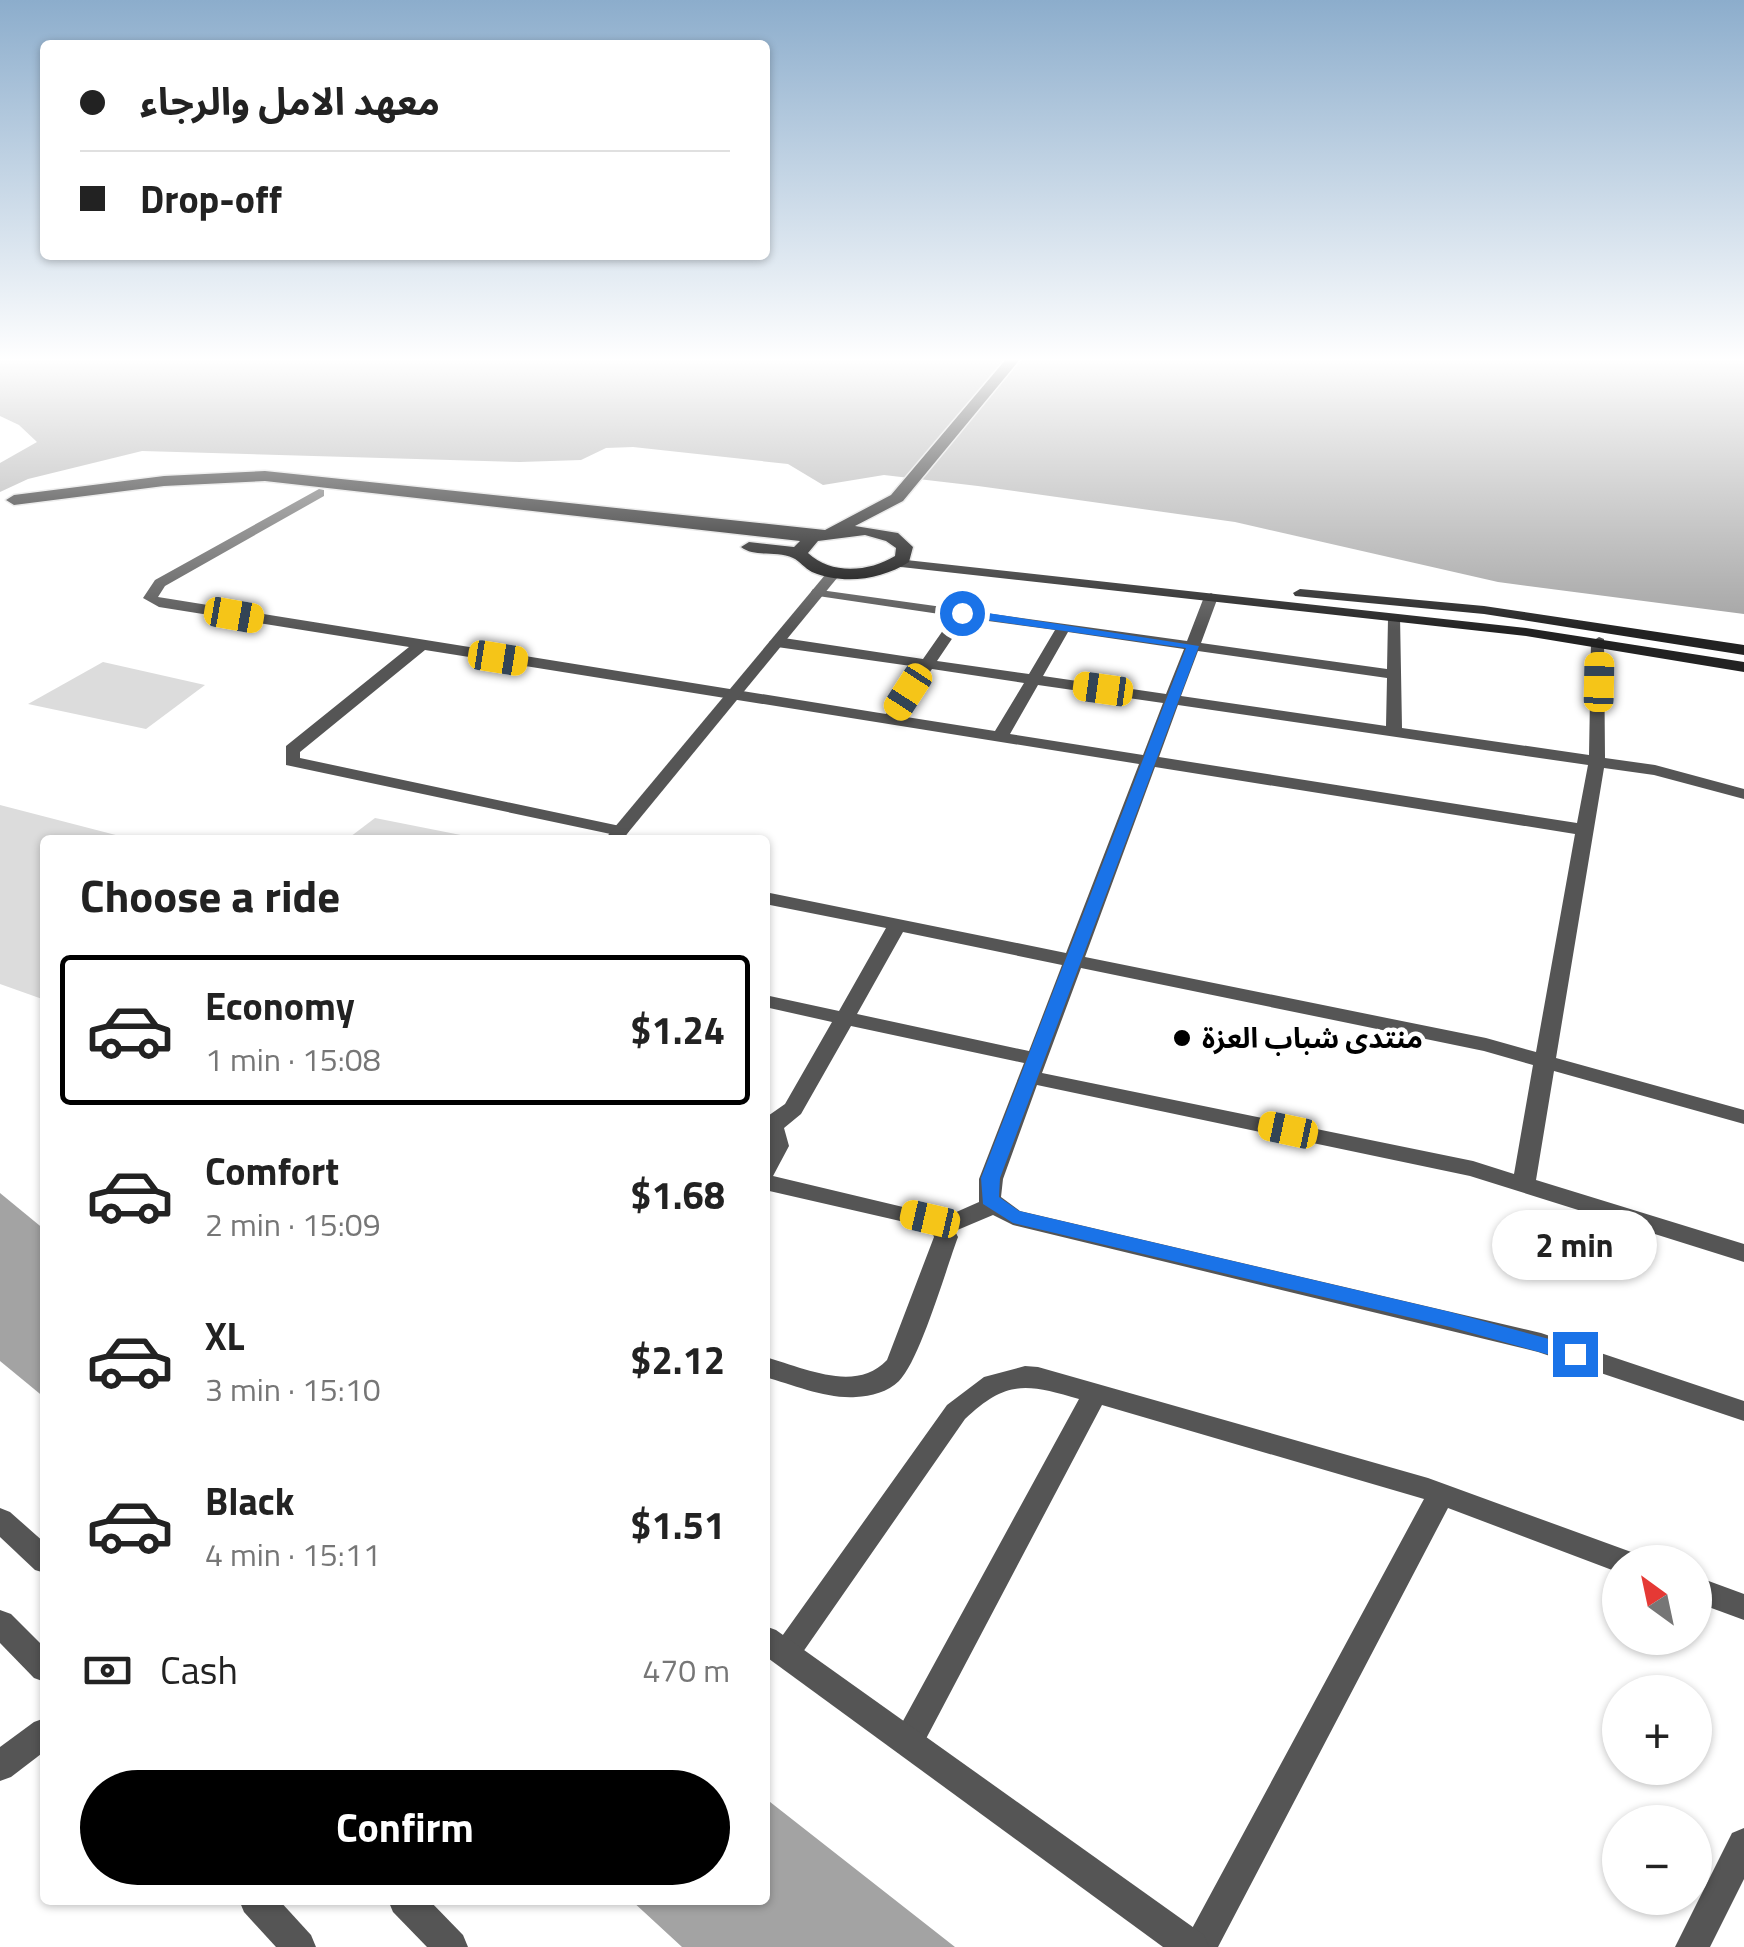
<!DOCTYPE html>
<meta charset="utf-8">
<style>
:root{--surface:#fff;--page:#f6f6f6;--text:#222;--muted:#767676;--line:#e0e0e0;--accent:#000}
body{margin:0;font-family:"Titillium Web","Noto Sans Arabic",sans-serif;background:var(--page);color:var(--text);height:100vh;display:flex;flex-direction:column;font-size:38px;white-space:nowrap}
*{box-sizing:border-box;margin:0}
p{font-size:32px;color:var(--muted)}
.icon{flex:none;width:55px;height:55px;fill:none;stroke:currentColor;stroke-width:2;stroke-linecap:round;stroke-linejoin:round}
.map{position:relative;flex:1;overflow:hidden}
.side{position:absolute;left:40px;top:835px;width:730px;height:1070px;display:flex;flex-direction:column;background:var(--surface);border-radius:10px;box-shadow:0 2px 8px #0004}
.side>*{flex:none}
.hud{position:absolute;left:40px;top:40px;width:730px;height:220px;border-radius:10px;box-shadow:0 2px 8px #0004;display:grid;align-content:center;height:220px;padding:0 40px;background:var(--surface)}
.needle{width:65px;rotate:327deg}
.tools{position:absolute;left:1602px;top:1545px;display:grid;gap:20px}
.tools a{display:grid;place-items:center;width:110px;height:110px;border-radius:50%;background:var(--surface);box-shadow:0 2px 8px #0004;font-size:50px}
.end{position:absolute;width:45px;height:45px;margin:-22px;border:12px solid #1a73e8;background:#fff;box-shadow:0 0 0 5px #fff}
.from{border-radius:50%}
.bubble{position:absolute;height:70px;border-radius:35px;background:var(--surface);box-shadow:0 2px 8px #0004;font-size:32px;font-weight:700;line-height:70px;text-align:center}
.car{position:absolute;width:30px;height:60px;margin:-30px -15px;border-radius:12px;box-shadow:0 0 8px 2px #0007;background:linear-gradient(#f5c518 24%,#345 0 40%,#f5c518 0 76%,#345 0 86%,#f5c518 0)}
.hud b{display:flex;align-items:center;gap:35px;height:95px;font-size:38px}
.hud b+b{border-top:2px solid var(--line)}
.hud i{width:25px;height:25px;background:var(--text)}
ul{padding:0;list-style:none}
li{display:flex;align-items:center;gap:30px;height:150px;margin:0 20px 15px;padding:0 20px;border:5px solid transparent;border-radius:10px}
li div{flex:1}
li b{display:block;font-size:38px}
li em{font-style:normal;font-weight:700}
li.active{border-color:var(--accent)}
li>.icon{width:90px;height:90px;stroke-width:1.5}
h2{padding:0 40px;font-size:45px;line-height:120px}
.pay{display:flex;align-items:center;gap:25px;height:110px;padding:0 40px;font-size:38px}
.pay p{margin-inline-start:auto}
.primary-button{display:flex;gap:20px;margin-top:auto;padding:20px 40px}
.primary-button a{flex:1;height:115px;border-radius:60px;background:var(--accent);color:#fff;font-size:40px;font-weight:700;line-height:115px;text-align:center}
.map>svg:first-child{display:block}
.green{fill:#dcdcdc}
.water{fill:#a3a3a3}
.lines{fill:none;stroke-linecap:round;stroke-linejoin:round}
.primary-casing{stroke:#dbdbdb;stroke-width:3}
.minor{fill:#555;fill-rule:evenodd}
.tertiary{fill:#555;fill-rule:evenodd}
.secondary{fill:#222;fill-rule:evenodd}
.primary{fill:#000;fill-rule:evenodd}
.route{fill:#1a73e8}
.poi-dot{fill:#000;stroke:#fff;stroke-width:4}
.labels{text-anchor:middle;stroke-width:9;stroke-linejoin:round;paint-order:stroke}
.poi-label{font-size:28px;font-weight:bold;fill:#000;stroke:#fff;text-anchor:start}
</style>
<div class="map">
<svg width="1744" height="1947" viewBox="0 0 1744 1947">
<rect width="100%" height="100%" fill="#fff"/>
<g class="green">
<polygon points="103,662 205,685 146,729 28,704"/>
<polygon points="0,805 135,840 45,840 45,1000 0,984"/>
<polygon points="375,818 486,840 346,840"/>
</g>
<g class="water">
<polygon points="0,358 1744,358 1744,614 1498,582 1235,522 978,486 884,475 823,485 788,464 633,447 606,448 581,460 520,462 142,451 28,479 0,492 0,463 37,442 19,425 0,416"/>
<polygon points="0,1193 45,1230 45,1398 0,1361"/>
<polygon points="765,1798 955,1947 682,1947 631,1900 765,1900"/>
</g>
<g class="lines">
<g class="primary-casing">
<path id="primary" d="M 1007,358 L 1021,358 L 903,501 L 855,526 L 898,533 L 913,547 L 909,562 C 881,580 843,585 812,572 C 804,568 800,561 793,558 C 777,550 755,558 741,547 L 749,542 L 794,547 L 800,541 L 265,481 L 164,486 L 14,505 L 6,500 L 14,495 L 164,476 L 265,471 L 825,530 L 891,495 ZM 865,535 L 886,541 L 896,548 L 895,556 C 869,572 831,575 808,553 L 818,541 Z"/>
</g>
<g class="minor">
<path d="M 319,489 L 324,490 L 324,496 L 165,586 L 158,597 L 886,714 L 918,667 L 777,647 L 769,642 L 777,637 L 923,659 L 953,616 L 818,596 L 811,592 L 813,589 L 1187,641 L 1204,597 L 1211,593 L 1218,597 L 1201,643 L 1387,669 L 1388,619 L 1395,615 L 1400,616 L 1402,728 L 1589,755 L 1591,642 L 1599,637 L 1604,639 L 1605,758 L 1655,765 L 1744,789 L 1744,799 L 1654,775 L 1604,768 L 1556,1058 L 1744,1110 L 1744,1124 L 1554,1071 L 1536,1180 L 1744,1244 L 1744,1262 L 1470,1176 L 1037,1085 L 1003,1179 L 1001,1197 L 1020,1211 L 1541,1333 L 1744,1401 L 1744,1421 L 1538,1352 L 1013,1225 L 993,1215 L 955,1231 L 958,1237 C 946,1269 920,1360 899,1381 C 888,1392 871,1396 856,1397 C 826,1399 794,1385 765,1377 L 765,1357 C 803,1367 855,1394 887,1360 L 934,1237 L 931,1230 L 922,1226 L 765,1190 L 765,1118 L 785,1104 L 832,1022 L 765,1007 L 765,995 L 839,1011 L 886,928 L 765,904 L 765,892 L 1066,953 L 1139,764 L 425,650 L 300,752 L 300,758 L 620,826 L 629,831 L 626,835 L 620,836 L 286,765 L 286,746 L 409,647 L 159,607 L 143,598 L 155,580 ZM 966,618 L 1055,630 L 1029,674 L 937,661 ZM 1068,632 L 1184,649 L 1166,694 L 1043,676 ZM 1198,651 L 1387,678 L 1386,726 L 1181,696 ZM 932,669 L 1024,683 L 995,731 L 900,716 ZM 1038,685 L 1163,703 L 1143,755 L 1010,734 ZM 1178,705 L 1588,765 L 1577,823 L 1159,757 ZM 1155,767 L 1575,834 L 1536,1052 L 1486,1038 L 1085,957 ZM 903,932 L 1062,965 L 1029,1051 L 857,1014 ZM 1081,968 L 1484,1051 L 1533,1065 L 1514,1174 L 1473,1161 L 1042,1073 ZM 851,1026 L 1024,1063 L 979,1179 L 979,1202 L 945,1217 L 773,1176 L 789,1146 L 784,1128 L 801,1114 Z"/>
<path d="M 1025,1366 L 1038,1367 L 1428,1478 L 1634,1553 L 1638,1562 L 1620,1562 L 1620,1573 L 1448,1508 L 1218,1947 L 1182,1947 L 1424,1499 L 1102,1405 L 919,1752 L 908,1757 L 897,1752 L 892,1742 L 897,1732 L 1079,1399 C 1027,1384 1007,1379 965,1419 L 796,1662 L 785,1666 L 774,1662 L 770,1653 L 947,1405 L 984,1377 Z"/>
<polygon points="1695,1576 1744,1594 1744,1620 1695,1602"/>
<polygon points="45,1718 45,1751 11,1777 0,1781 0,1747 34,1722"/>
<polygon points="1744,1828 1744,1879 1710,1947 1675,1947 1732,1833"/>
</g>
<g class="tertiary">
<polygon points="830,569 842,572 622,840 604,840"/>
<polygon points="0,1508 10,1512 45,1543 45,1573 35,1570 0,1537"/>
<polygon points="0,1610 11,1614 45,1648 45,1682 34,1678 0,1643"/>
<polygon points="765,1626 776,1630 1204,1935 1209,1947 1163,1947 765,1656"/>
<polygon points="239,1900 279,1900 311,1935 316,1947 276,1947 244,1912"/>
<polygon points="388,1900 429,1900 463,1935 468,1947 427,1947 393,1912"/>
</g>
<g class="secondary">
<polygon points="897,559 1526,628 1744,662 1744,672 1526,636 892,566 892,560"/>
<polygon points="1300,589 1484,606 1744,645 1744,655 1484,614 1295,596 1293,593"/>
</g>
<use href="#primary" class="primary"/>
</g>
<linearGradient id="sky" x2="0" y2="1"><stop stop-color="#8cadcc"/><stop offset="0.57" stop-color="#fff"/><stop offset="1" stop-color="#fff" stop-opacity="0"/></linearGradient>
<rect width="1744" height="631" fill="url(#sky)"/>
<polygon class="route" points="962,609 1199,646 1000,1178 999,1197 1019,1211 1450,1312 1575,1346 1582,1348 1582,1360 1575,1362 1450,1327 1013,1223 983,1204 981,1178 1186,648 958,616"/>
<circle class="poi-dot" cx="1182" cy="1038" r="10"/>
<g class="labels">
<g class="poi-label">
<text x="1202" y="1048">منتدى شباب العزة</text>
</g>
</g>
</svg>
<div class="tools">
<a><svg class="needle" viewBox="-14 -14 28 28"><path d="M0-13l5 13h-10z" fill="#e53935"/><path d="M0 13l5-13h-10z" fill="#767676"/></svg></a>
<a>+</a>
<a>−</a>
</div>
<i class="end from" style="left:962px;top:613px"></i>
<i class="end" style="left:1575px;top:1354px"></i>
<div class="bubble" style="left:1492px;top:1210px;width:165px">2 min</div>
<i class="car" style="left:234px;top:615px;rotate:100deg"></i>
<i class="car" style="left:498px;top:658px;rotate:99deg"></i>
<i class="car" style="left:1599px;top:682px;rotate:1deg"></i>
<i class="car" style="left:1103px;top:689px;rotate:278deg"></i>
<i class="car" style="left:908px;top:692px;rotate:213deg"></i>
<i class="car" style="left:1288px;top:1130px;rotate:282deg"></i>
<i class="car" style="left:930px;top:1219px;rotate:283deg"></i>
<div class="hud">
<b><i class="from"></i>معهد الامل والرجاء</b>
<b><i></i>Drop-off</b>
</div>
<section class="side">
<h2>Choose a ride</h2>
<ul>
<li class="active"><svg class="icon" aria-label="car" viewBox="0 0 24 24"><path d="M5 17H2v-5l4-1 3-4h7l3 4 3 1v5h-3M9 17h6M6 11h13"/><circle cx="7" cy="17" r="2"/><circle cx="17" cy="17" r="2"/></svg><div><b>Economy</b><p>1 min · 15:08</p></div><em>$1.24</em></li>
<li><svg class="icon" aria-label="car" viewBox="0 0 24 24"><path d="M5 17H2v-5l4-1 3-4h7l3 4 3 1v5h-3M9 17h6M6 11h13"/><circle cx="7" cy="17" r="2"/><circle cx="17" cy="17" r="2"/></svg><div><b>Comfort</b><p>2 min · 15:09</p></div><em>$1.68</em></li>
<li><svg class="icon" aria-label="car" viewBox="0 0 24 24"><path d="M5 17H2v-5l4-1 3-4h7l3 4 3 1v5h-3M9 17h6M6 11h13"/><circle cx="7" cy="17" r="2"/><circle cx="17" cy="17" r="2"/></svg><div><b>XL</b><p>3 min · 15:10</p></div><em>$2.12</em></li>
<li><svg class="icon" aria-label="car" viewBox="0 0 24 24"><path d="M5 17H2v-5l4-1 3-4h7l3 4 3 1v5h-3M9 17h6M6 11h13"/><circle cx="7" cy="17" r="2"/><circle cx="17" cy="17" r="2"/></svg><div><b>Black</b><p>4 min · 15:11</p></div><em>$1.51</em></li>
</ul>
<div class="pay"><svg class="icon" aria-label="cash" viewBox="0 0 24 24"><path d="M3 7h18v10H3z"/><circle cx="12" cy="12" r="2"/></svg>Cash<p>470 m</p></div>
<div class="primary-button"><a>Confirm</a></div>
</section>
</div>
